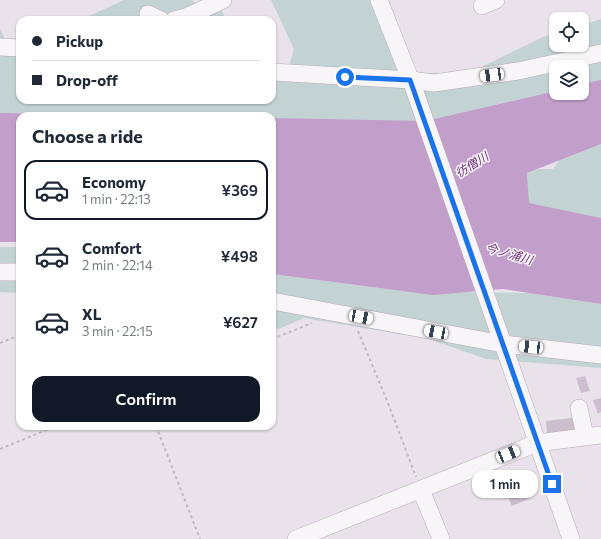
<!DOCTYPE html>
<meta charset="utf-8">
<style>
:root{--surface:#fff;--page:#f2f2f3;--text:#1f2937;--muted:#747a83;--line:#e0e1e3;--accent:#111827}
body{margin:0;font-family:Commissioner,"Noto Sans JP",sans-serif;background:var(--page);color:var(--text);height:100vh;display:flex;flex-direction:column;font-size:15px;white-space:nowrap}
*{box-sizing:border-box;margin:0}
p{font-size:13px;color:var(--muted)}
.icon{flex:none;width:22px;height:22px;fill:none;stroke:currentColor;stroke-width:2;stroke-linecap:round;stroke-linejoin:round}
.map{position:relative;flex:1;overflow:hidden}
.sheet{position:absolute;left:16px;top:112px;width:260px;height:318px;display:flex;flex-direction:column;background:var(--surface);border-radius:12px;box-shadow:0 1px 3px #0004}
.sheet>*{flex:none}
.top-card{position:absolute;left:16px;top:16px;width:260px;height:88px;border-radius:12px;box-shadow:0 1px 3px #0004;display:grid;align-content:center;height:88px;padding:0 16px;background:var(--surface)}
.fabs{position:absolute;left:549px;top:12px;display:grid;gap:8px}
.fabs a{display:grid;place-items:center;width:40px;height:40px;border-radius:8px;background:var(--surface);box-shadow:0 1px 3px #0004;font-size:20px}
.end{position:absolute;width:18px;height:18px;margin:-9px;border:5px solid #1a73e8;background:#fff;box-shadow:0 0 0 2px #fff}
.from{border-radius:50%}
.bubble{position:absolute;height:28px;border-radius:12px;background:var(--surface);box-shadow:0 1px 3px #0004;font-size:13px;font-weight:600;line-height:28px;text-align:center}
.car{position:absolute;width:12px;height:24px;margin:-12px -6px;border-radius:5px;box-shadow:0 0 3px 1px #0007;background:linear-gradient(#fff 24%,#345 0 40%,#fff 0 76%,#345 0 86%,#fff 0)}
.top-card b{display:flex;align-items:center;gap:14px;height:38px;font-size:15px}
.top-card b+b{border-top:1px solid var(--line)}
.top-card i{width:10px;height:10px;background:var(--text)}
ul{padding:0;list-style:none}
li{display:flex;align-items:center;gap:12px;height:60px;margin:0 8px 6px;padding:0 8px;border:2px solid transparent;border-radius:12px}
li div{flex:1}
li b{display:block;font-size:15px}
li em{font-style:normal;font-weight:600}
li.current{border-color:var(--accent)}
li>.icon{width:36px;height:36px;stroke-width:1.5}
h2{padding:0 16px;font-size:18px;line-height:48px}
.action{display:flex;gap:8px;margin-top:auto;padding:8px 16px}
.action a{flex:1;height:46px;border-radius:12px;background:var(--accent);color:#fff;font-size:16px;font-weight:600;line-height:46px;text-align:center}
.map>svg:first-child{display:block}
.green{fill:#c3d3d4}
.water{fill:#c29eca}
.building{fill:#ccbfcd}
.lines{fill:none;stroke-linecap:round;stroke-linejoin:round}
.minor-casing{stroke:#b7abb8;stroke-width:18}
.path{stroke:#c1b8c2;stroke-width:2;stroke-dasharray:3 3;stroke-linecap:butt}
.minor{stroke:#f8f5f9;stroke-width:17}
.route{stroke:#1a73e8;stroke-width:5}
.labels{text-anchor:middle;stroke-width:3;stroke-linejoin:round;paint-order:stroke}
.water-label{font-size:12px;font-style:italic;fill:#6c3476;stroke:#f7f2f8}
</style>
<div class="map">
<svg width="601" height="539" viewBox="0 0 601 539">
<rect width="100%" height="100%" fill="#eae2ea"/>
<g class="green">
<polygon points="124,0 192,0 203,9 218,2 226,20 80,20"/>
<polygon points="271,0 379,0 408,73 469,73 543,37 556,33 556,45 582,45 582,25 601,19 601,218 528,203 527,173 538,169 553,169 559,161 560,93 582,93 582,67 556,67 556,91 425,121 272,126 272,116 47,116 0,113 0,29 9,47 20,47 20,100 272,100 272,72 287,73 294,49"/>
<polygon points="0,247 20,247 20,293 0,292"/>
<polygon points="272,274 402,291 529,293 601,304 601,368 486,359 429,339 304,318 272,332"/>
</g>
<g class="water">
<polygon points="601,80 601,144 527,173 529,203 601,218 601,304 503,289 433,295 272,274 272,118 425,121 556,91 556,93 582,93 582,84"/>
<polygon points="0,113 1,113 160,116 20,116 20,242 0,242"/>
</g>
<g class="building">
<polygon points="585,376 590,391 581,393 576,378"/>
<polygon points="601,398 601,412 598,414 593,400"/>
<polygon points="579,417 580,429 547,433 546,421"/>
<polygon points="526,485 531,498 512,506 506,492"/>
</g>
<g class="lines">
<g class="minor-casing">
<g id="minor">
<polyline points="379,0 413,86 571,539"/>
<polyline points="482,6 496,0"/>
<polyline points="148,14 161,20"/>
<polyline points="174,20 186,17 223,0"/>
<polyline points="0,47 20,48"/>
<polyline points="272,72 411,80 434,83 518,71 601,53"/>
<polyline points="0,272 20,272"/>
<polyline points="272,301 503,344 601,355"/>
<polyline points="579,408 585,436"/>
<polyline points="421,490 441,539"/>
<polyline points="296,539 537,443 601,435"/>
</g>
</g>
<g class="path">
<polyline points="358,331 388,403 416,477"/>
<polyline points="272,339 312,323"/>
<polyline points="0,343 20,335"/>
<polyline points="156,426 200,539"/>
<polyline points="0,449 56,426"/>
</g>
<use href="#minor" class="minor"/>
</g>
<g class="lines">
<polyline class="route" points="345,77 410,80 552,484"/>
</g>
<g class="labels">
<g class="water-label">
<text transform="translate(472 165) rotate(-32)" y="4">彷僧川</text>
<text transform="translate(509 254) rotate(16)" y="4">今ノ浦川</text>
</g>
</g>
</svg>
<div class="fabs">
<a><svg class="icon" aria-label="locate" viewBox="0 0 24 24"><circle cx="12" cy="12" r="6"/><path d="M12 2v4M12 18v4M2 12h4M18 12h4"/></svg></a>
<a><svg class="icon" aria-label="layers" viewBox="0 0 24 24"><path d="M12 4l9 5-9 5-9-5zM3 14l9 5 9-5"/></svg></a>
</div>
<i class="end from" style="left:345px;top:77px"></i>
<i class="end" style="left:552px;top:484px"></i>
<div class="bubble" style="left:472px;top:470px;width:66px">1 min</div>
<i class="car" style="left:492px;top:75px;rotate:262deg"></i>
<i class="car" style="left:361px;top:317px;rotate:101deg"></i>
<i class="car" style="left:436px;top:332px;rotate:281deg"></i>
<i class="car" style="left:531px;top:347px;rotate:276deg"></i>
<i class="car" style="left:508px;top:454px;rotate:68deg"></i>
<div class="top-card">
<b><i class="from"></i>Pickup</b>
<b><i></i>Drop-off</b>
</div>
<section class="sheet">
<h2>Choose a ride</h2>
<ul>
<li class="current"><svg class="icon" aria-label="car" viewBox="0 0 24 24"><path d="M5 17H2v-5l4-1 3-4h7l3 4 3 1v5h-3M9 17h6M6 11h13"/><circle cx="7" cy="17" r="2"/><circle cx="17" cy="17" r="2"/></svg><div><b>Economy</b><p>1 min · 22:13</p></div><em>¥369</em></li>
<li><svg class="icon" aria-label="car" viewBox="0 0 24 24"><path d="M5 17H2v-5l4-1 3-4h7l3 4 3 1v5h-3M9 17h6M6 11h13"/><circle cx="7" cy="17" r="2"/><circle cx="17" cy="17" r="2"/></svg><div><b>Comfort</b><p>2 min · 22:14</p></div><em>¥498</em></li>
<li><svg class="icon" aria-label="car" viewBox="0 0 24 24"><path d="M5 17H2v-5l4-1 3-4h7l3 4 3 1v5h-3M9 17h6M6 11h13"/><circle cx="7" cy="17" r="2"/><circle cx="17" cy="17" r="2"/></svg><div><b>XL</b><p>3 min · 22:15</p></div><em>¥627</em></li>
</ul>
<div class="action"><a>Confirm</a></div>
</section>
</div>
